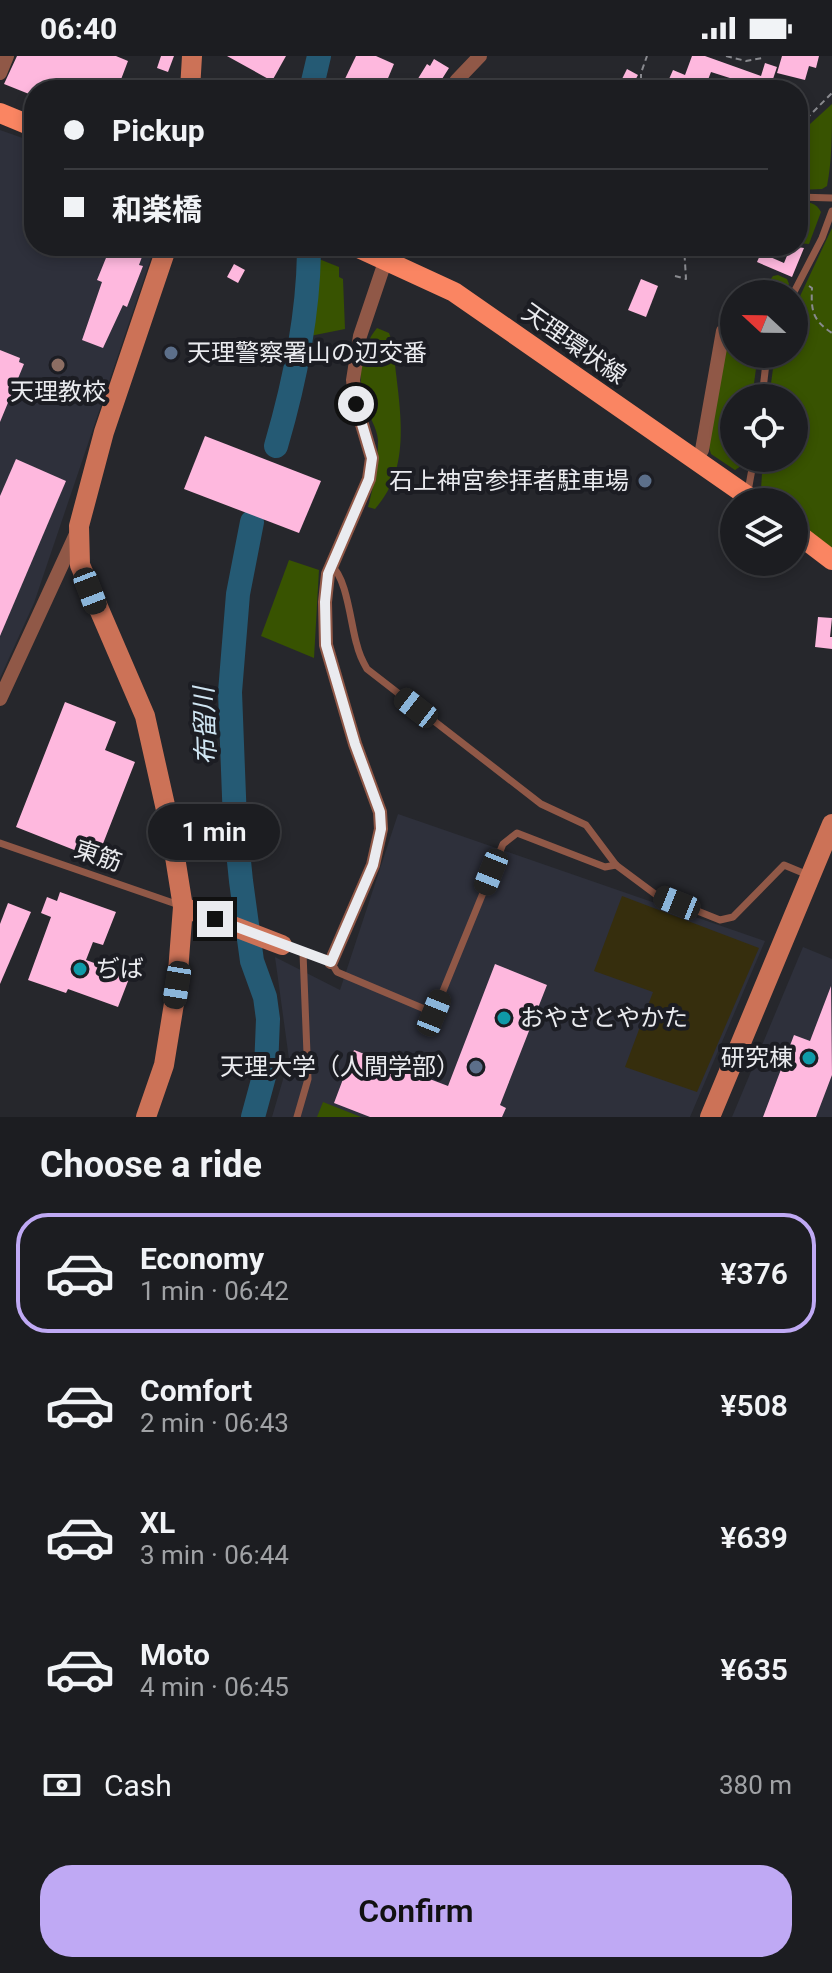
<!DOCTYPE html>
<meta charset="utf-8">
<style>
:root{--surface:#1c1d21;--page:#25262a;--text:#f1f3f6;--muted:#a0a2a5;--line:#3a3b3f;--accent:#bfa9f4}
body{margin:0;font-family:Roboto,"Noto Sans JP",sans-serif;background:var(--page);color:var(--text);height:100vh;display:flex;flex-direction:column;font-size:30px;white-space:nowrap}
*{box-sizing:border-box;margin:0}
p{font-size:26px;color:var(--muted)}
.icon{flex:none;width:44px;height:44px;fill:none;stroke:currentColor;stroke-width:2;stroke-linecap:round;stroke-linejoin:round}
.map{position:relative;height:1061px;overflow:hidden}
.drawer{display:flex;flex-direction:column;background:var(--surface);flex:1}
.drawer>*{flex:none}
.top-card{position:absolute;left:24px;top:24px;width:784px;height:176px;border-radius:32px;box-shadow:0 4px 12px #0003,0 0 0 2px var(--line);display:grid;align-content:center;height:176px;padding:0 40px;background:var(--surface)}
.needle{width:52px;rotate:292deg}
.buttons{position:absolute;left:720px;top:224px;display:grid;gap:16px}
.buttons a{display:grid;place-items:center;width:88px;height:88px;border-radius:50%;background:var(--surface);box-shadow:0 4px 12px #0003,0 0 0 2px var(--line);font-size:40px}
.end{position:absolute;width:36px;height:36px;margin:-18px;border:10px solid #eaebef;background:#111;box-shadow:0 0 0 4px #111}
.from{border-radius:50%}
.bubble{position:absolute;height:56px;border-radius:28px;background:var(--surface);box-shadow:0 4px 12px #0003,0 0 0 2px var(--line);font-size:26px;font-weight:600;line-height:56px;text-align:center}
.car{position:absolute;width:24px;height:48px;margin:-24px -12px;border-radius:10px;box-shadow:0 0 6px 2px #0007;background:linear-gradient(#222 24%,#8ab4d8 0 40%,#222 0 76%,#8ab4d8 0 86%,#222 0)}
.top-card b{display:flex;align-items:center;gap:28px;height:76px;font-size:30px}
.top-card b+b{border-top:2px solid var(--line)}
.top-card i{width:20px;height:20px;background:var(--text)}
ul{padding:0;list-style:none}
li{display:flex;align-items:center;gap:24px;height:120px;margin:0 16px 12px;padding:0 24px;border:4px solid transparent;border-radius:32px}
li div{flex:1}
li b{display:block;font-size:30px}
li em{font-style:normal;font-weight:600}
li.on{border-color:var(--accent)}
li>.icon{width:72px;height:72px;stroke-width:1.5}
h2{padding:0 40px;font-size:36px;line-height:96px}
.pay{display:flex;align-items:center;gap:20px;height:88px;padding:0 40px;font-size:30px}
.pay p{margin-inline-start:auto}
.cta{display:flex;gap:16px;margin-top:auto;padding:16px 40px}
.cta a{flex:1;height:92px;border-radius:32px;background:var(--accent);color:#111;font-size:32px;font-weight:600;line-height:92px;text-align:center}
.status{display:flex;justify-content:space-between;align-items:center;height:56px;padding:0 40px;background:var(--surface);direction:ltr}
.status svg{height:22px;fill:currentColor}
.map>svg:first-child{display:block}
.built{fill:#2e303b}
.green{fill:#385301}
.sand{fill:#362e0d}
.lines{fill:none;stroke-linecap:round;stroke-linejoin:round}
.river{stroke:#255a74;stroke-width:24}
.building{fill:#feb8de}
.path{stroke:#898a8f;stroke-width:2;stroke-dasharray:6 4;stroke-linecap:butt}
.lane{stroke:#905847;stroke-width:7}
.street{stroke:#905847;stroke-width:14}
.secondary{stroke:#cc7257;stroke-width:20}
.primary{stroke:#fa8562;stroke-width:20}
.route{stroke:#eaebef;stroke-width:10}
.service-dot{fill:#5c6f8a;stroke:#1c1d23;stroke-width:3}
.education-dot{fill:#8d6e63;stroke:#1c1d23;stroke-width:3}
.culture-dot{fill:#0f9aa8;stroke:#1c1d23;stroke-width:3}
.labels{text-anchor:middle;stroke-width:8;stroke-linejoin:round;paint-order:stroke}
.street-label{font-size:24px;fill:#eaebef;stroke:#1c1d23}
.poi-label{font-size:24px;fill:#eaebef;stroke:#1c1d23;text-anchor:start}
.water-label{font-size:26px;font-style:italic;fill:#d0e6f3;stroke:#1c1d23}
</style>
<div class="status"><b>06:40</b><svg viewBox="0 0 49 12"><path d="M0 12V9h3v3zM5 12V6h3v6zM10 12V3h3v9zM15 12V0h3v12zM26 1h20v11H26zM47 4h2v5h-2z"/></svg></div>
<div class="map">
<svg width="832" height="1061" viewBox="0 0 832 1061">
<rect width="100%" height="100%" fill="#26272c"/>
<g class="built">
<polygon points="0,74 34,86 34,190 155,190 34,547 0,622"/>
<polygon points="398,758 765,885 690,1061 272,1061 289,1003 275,901 340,934"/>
<polygon points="803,891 832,903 832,1061 732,1061"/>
</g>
<g class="green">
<path d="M 832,48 C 832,74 832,105 827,130 L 822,133 L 798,134 L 798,79 Z"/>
<path d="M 798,146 C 808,146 816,146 821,156 L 809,188 L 798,187 Z"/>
<polygon points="832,172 832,497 794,470 794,446 764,446 761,433 763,402 794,402 794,342 769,342 775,298 794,298 794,253"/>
<polygon points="314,201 339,211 339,221 343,223 345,273 305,281"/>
<polygon points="778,219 787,223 789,228 784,238 760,238 773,220"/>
<path d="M 377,272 L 389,277 L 393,288 C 397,343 416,408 375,453 L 368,451 C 374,429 378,407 378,384 C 377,372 369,360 365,349 C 357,325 360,292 377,272 Z"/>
<polygon points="734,274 734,298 758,298 752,342 734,342 734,402 746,402 744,408 735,414 711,398 709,391 727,287"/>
<polygon points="289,504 319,514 314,602 261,580"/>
<polygon points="323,1046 361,1061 317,1061"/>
</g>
<polygon class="sand" points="622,840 759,892 697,1036 625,1011 653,936 594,915"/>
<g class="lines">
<g class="river">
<polyline points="311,34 319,0"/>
<path d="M 276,390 C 295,325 309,258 309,190"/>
<polyline points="252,466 238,538 230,636 235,766 241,825 252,905 265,941 268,963 266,1013 253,1061"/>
</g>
</g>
<g class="building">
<polygon points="17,0 116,0 128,5 117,34 106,34 83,25 79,34 34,34 34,40 4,28"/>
<polygon points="161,0 174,0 168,16 157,12"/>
<polygon points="227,0 286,0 272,25"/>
<polygon points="356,0 376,0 394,8 383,34 355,34 342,29"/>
<polygon points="692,0 705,0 761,20 765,7 777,11 770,32 767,31 766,34 730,34 733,23 711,16 704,34 675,34 666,30 673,14 685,19"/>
<polygon points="782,0 819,0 816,12 809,10 805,24 777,17"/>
<polygon points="434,3 449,12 435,34 411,34 427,8 430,10"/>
<polygon points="627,13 638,19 630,34 619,29"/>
<polygon points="116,190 146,190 139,209 143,210 127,251 123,249 103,292 82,284 102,226 97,224 108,197 112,199"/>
<polygon points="791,190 804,192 792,221 757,206 761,197 784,207"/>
<polygon points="234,208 245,214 238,227 227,221"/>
<polygon points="641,223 658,230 646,261 628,254"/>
<polygon points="0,294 20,302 19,306 24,308 0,366"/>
<polygon points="205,380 321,425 299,477 184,433"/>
<polygon points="16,403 66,425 0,580 0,440"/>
<polygon points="818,561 832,562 830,581 832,581 832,593 815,591"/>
<polygon points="65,646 116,666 105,694 135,706 97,803 16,771"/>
<polygon points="60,836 116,856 103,889 93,886 86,904 130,920 118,951 68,933 66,937 28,924 51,861 41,857 47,841 57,845"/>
<polygon points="8,847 31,856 0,928 0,868"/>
<polygon points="495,908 547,929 500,1049 506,1052 502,1061 370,1061 334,1047 354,994 448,1030"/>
<polygon points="831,930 832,1019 816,1061 763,1061 794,979 810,985"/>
</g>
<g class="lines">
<g class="path">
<polyline points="726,0 746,5 762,2"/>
<polyline points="641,34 641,17 647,0"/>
<polyline points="806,63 832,37"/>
<polyline points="675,220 686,223 684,190"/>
<path d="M 809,230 L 812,232 C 811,254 812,264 832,277"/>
</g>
<g class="lane">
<polyline points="798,71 800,69"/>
<polyline points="798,141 832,142"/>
<polyline points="793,238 822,182 832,155"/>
<polyline points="762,342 767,298"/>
<polyline points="748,435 754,402"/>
<path d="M 331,510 C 347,520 351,571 357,589 C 359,598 363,606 367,613 L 541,748 L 586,769 L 616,809 L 655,838 L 720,864 L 733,861 L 784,809 L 808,819"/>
<polyline points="0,787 179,849"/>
<polyline points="284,890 331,906 337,916 434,957 503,788 517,777 605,811 616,809"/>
<polyline points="297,1061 308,1023 303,897"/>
</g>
<g class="street">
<polyline points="0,17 7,0"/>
<polyline points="450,34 457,24 480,0"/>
<polyline points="696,405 702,394 723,275"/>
<polyline points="0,643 77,476"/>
<polyline points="331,906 373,809 381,773 380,756 355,688 326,589 325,546 328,518 369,423 372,402 356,348 353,324 360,280 386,203"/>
</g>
<g class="secondary">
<polyline points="190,34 192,0"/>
<polyline points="183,851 282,889"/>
<polyline points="146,1061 164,1009 177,929 183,851 171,776 145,660 80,509 79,470 104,376 167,190"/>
<polyline points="710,1061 832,768"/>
</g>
<g class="primary">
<polyline points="0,57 34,71"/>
<polyline points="354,190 454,236 756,446"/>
<polyline points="794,475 832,504"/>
</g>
</g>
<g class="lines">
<polyline class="route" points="215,863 331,906 373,809 381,773 380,756 355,688 326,589 325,546 328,518 369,423 372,402 356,348"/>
</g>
<g class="service-dot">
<circle cx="171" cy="297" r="8"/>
<circle cx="645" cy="425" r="8"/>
<circle cx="476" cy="1011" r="8"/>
</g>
<circle class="education-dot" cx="58" cy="309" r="8"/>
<g class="culture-dot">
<circle cx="80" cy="913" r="8"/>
<circle cx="504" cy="962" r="8"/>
<circle cx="809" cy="1002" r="8"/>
</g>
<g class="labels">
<g class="street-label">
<text transform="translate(574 288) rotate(35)" y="8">天理環状線</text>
<text transform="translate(98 800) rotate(19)" y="8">東筋</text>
</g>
<g class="poi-label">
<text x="187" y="305">天理警察署山の辺交番</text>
<text x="58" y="344" text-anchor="middle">天理教校</text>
<text x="629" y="433" text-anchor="end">石上神宮参拝者駐車場</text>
<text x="96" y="921">ぢば</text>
<text x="520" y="970">おやさとやかた</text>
<text x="793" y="1010" text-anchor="end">研究棟</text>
<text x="460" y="1019" text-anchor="end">天理大学（人間学部）</text>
</g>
<g class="water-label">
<text transform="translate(205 670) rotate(-92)" y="9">布留川</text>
</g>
</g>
</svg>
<div class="buttons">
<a><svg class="needle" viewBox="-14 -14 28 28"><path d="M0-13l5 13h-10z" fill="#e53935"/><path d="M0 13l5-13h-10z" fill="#a0a2a5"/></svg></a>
<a><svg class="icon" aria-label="locate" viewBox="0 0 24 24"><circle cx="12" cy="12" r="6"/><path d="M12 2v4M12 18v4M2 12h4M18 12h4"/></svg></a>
<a><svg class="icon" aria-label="layers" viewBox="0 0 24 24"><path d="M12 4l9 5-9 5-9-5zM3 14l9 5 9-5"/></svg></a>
</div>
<i class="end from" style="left:356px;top:348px"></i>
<i class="end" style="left:215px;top:863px"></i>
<div class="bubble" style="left:148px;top:748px;width:132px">1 min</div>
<i class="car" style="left:90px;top:535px;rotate:159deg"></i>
<i class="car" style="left:416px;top:652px;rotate:308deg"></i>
<i class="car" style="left:491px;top:816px;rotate:202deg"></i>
<i class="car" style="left:677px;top:847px;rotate:292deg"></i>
<i class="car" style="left:177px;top:929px;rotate:189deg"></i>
<i class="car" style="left:434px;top:957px;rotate:22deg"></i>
<div class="top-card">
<b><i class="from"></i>Pickup</b>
<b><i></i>和楽橋</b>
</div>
</div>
<section class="drawer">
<h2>Choose a ride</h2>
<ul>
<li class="on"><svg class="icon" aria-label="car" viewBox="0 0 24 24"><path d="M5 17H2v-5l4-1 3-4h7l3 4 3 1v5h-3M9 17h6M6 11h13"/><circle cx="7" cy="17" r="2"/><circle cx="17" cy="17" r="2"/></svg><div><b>Economy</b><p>1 min · 06:42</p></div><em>¥376</em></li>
<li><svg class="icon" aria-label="car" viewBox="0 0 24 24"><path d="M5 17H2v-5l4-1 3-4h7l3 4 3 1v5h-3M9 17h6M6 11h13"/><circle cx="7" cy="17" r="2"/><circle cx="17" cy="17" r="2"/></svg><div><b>Comfort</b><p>2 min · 06:43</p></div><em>¥508</em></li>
<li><svg class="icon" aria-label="car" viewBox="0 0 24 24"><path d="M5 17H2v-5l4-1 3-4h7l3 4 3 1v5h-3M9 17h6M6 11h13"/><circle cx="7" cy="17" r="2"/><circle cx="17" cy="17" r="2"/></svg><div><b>XL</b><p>3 min · 06:44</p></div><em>¥639</em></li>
<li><svg class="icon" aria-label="car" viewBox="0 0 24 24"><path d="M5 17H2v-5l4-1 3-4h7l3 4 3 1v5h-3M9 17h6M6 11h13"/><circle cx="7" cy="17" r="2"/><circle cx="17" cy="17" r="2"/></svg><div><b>Moto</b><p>4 min · 06:45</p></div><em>¥635</em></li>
</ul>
<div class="pay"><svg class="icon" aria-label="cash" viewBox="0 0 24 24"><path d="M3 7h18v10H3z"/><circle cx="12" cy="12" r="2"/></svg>Cash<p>380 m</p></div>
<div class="cta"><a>Confirm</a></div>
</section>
